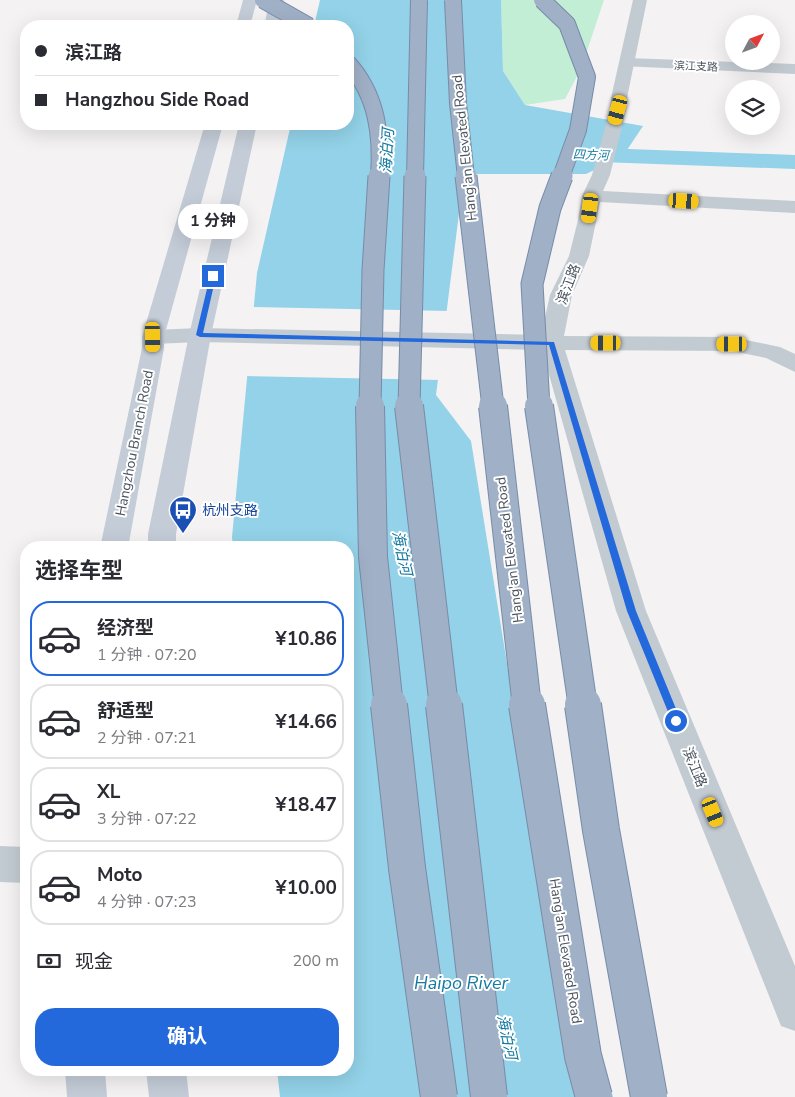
<!DOCTYPE html>
<html lang="zh">
<meta charset="utf-8">
<style>
:root{--surface:#fff;--page:#f2f2f3;--text:#2b2b33;--muted:#7c7c81;--line:#e1e1e2;--accent:#2369dc}
body{margin:0;font-family:"Nunito Sans","Noto Sans SC",sans-serif;background:var(--page);color:var(--text);height:100vh;display:flex;flex-direction:column;font-size:19px;white-space:nowrap}
*{box-sizing:border-box;margin:0}
p{font-size:16px;color:var(--muted)}
.icon{flex:none;width:28px;height:28px;fill:none;stroke:currentColor;stroke-width:2;stroke-linecap:round;stroke-linejoin:round}
.map{position:relative;flex:1;overflow:hidden}
.side{position:absolute;left:20px;top:541px;width:334px;height:535px;display:flex;flex-direction:column;background:var(--surface);border-radius:20px;box-shadow:0 5px 20px #0002}
.side>*{flex:none}
.banner{position:absolute;left:20px;top:20px;width:334px;height:110px;border-radius:20px;box-shadow:0 5px 20px #0002;display:grid;align-content:center;height:110px;padding:0 15px;background:var(--surface)}
.needle{width:32px;rotate:49deg}
.controls{position:absolute;left:725px;top:15px;display:grid;gap:10px}
.controls a{display:grid;place-items:center;width:55px;height:55px;border-radius:50%;background:var(--surface);box-shadow:0 5px 20px #0002;font-size:25px}
.end{position:absolute;width:22px;height:22px;margin:-11px;border:6px solid #2369dc;background:#fff;box-shadow:0 0 0 2px #fff}
.from{border-radius:50%}
.bubble{position:absolute;height:35px;border-radius:18px;background:var(--surface);box-shadow:0 5px 20px #0002;font-size:16px;font-weight:700;line-height:35px;text-align:center}
.car{position:absolute;width:15px;height:30px;margin:-15px -8px;border-radius:6px;box-shadow:0 0 4px 1px #0007;background:linear-gradient(#f5c518 24%,#345 0 40%,#f5c518 0 76%,#345 0 86%,#f5c518 0)}
.banner b{display:flex;align-items:center;gap:18px;height:48px;font-size:19px}
.banner b+b{border-top:1px solid var(--line)}
.banner i{width:12px;height:12px;background:var(--text)}
ul{padding:0;list-style:none}
li{display:flex;align-items:center;gap:15px;height:75px;margin:0 10px 8px;padding:0 5px;border:2px solid var(--line);border-radius:20px}
li div{flex:1}
li b{display:block;font-size:19px}
li em{font-style:normal;font-weight:700}
li.active{border-color:var(--accent)}
li>.icon{width:45px;height:45px;stroke-width:1.5}
h2{padding:0 15px;font-size:22px;line-height:60px}
.pay{display:flex;align-items:center;gap:12px;height:55px;padding:0 15px;font-size:19px}
.pay p{margin-inline-start:auto}
.cta{display:flex;gap:10px;margin-top:auto;padding:10px 15px}
.cta a{flex:1;height:58px;border-radius:20px;background:var(--accent);color:#fff;font-size:20px;font-weight:700;line-height:58px;text-align:center}
.map>svg:first-child{display:block}
.green{fill:#c3eed6}
.water{fill:#93d2e8}
.pier{fill:#f4f2f2}
.lines{fill:none;stroke-linecap:round;stroke-linejoin:round}
.canal{fill:#93d2e8;fill-rule:evenodd}
.minor{fill:#c3cbd2;fill-rule:evenodd}
.tertiary{fill:#c3cbd2;fill-rule:evenodd}
.secondary{fill:#c3ccd7;fill-rule:evenodd}
.trunk-bridge-far3-casing{stroke:#778ca9;stroke-width:18;stroke-linecap:butt}
.trunk-bridge-far2-casing{stroke:#778ca9;stroke-width:23;stroke-linecap:butt}
.trunk-bridge-far1-casing{stroke:#778ca9;stroke-width:30;stroke-linecap:butt}
.trunk-bridge-casing{stroke:#778ca9;stroke-width:38;stroke-linecap:butt}
.trunk-bridge-far3{stroke:#a0b0c6;stroke-width:16}
.trunk-bridge-far2{stroke:#a0b0c6;stroke-width:21}
.trunk-bridge-far1{stroke:#a0b0c6;stroke-width:28}
.trunk-bridge{stroke:#a0b0c6;stroke-width:36}
.route{fill:#2369dc}
.labels{text-anchor:middle;stroke-width:4;stroke-linejoin:round;paint-order:stroke}
.far-street-label{font-size:11px;fill:#4a535e;stroke:#fff}
.far-water-label{font-size:12px;font-style:italic;fill:#147aa0;stroke:#fff}
.street-label{font-size:14px;fill:#4a535e;stroke:#fff}
.transit-label{font-size:14px;fill:#164399;stroke:#fff;text-anchor:start}
.water-label{font-size:15px;font-style:italic;fill:#147aa0;stroke:#fff}
.near-water-label{font-size:18px;font-style:italic;fill:#147aa0;stroke:#fff}
</style>
<div class="map">
<svg width="795" height="1097" viewBox="0 0 795 1097">
<rect width="100%" height="100%" fill="#f4f2f2"/>
<polygon class="green" points="501,0 604,0 581,69 565,99 525,105 503,71"/>
<polygon class="water" points="320,0 501,0 503,71 525,105 643,126 623,156 586,174 464,174 436,395 471,441 532,818 613,1097 280,1097 277,1070 348,1070 348,548 233,547 232,537 257,273 291,124 348,124 348,26 314,26"/>
<polygon class="pier" points="251,307 449,311 441,380 245,376"/>
<g class="lines">
<polygon class="canal" points="574,147 795,155 795,169 574,161 566,159 562,154 566,149"/>
<g class="minor">
<polygon points="627,58 795,64 795,74 621,66 619,63 621,60"/>
<polygon points="618,105 624,106 626,110 610,175 603,191 795,201 795,213 600,202 589,256 572,295 564,336 732,337 780,347 795,354 795,372 766,358 732,351 565,350 646,611 795,966 795,1031 781,1026 616,611 542,350 200,342 153,344 145,342 142,337 145,332 153,330 200,328 541,335 550,295 569,256 578,220 582,196 592,175 610,110 612,106"/>
<polygon points="0,846 26,847 26,883 0,882"/>
</g>
<polygon class="tertiary" points="633,0 647,0 628,93 626,110 624,114 612,114 610,110 611,98"/>
<g class="secondary">
<polygon points="243,0 257,0 250,26 236,26"/>
<polygon points="270,0 284,0 278,26 264,26"/>
<polygon points="205,124 223,124 164,337 164,348 128,548 100,548 142,348 142,337"/>
<polygon points="239,124 257,124 211,335 176,534 176,548 148,548 148,534 189,335"/>
<polygon points="65,1070 105,1070 107,1097 67,1097"/>
<polygon points="146,1070 186,1070 189,1097 149,1097"/>
</g>
<g class="trunk-bridge-far3-casing">
<g id="trunk-bridge-far3">
<polyline points="263,0 309,26"/>
<polyline points="453,0 458,103 466,177"/>
<polyline points="542,0 567,24 587,77 578,130 561,177"/>
<path d="M 348,63 C 377,95 382,135 379,177"/>
<polyline points="415,177 419,0"/>
</g>
</g>
<g class="trunk-bridge-far2-casing">
<g id="trunk-bridge-far2">
<polyline points="466,176 493,407"/>
<polyline points="370,407 373,270 379,176"/>
<polyline points="409,407 415,176"/>
<polyline points="539,407 532,284 550,208 562,176"/>
</g>
</g>
<g class="trunk-bridge-far1-casing">
<g id="trunk-bridge-far1">
<polyline points="370,406 373,557 389,707"/>
<polyline points="409,406 444,707"/>
<polyline points="493,406 527,707"/>
<polyline points="539,406 583,707"/>
</g>
</g>
<g class="trunk-bridge-casing">
<g id="trunk-bridge">
<polyline points="389,705 407,868 439,1097"/>
<polyline points="444,705 489,1097"/>
<polyline points="527,705 583,1056 594,1097"/>
<polyline points="583,705 601,830 649,1097"/>
</g>
</g>
<use href="#trunk-bridge-far3" class="trunk-bridge-far3"/>
<use href="#trunk-bridge-far2" class="trunk-bridge-far2"/>
<use href="#trunk-bridge-far1" class="trunk-bridge-far1"/>
<use href="#trunk-bridge" class="trunk-bridge"/>
</g>
<polygon class="route" points="213,274 216,276 203,333 554,342 636,611 681,721 679,724 673,724 627,611 549,345 200,337 196,335 210,276"/>
<defs>
<g id="bus-pin" transform="scale(1.4375)"><path d="M0 17L-7.5 6A9.5 9.5 0 1 1 7.5 6Z" fill="#1a4fb4" stroke="#fff"/><path d="M-5-6H5V4H4V6H2V4H-2V6H-4V4H-5ZM-3.5-4V0h7V-4ZM-3.5 1.2v1.5H-2V1.2ZM2 1.2v1.5H3.5V1.2Z" fill="#fff"/></g>
</defs>
<g fill-rule="evenodd">
<use href="#bus-pin" x="183" y="510"/>
</g>
<g class="labels">
<g class="far-street-label">
<text transform="translate(696 66) rotate(2)" y="4">滨江支路</text>
</g>
<g class="far-water-label">
<text transform="translate(591 155) rotate(2)" y="4">四方河</text>
</g>
<g class="street-label">
<text transform="translate(464 148) rotate(-96)" y="5">Hang'an Elevated Road</text>
<text transform="translate(568 284) rotate(-69)" y="5">滨江路</text>
<text transform="translate(134 443) rotate(-79)" y="5">Hangzhou Branch Road</text>
<text transform="translate(509 550) rotate(-97)" y="5">Hang'an Elevated Road</text>
<text transform="translate(695 767) rotate(68)" y="5">滨江路</text>
<text transform="translate(566 951) rotate(81)" y="5">Hang'an Elevated Road</text>
</g>
<g class="transit-label">
<text x="202" y="515">杭州支路</text>
</g>
<g class="water-label">
<text transform="translate(387 151) rotate(-87)" y="5">海泊河</text>
<text transform="translate(402 553) rotate(78)" y="5">海泊河</text>
<text transform="translate(507 1037) rotate(78)" y="5">海泊河</text>
</g>
<g class="near-water-label">
<text x="461" y="989">Haipo River</text>
</g>
</g>
</svg>
<div class="controls">
<a><svg class="needle" viewBox="-14 -14 28 28"><path d="M0-13l5 13h-10z" fill="#e53935"/><path d="M0 13l5-13h-10z" fill="#7c7c81"/></svg></a>
<a><svg class="icon" aria-label="layers" viewBox="0 0 24 24"><path d="M12 4l9 5-9 5-9-5zM3 14l9 5 9-5"/></svg></a>
</div>
<i class="end from" style="left:676px;top:721px"></i>
<i class="end" style="left:213px;top:276px"></i>
<div class="bubble" style="left:178px;top:204px;width:70px">1 分钟</div>
<i class="car" style="left:618px;top:110px;rotate:195deg"></i>
<i class="car" style="left:684px;top:201px;rotate:93deg"></i>
<i class="car" style="left:590px;top:208px;rotate:187deg"></i>
<i class="car" style="left:153px;top:337px;rotate:179deg"></i>
<i class="car" style="left:606px;top:343px;rotate:270deg"></i>
<i class="car" style="left:732px;top:344px;rotate:270deg"></i>
<i class="car" style="left:713px;top:812px;rotate:158deg"></i>
<div class="banner">
<b><i class="from"></i>滨江路</b>
<b><i></i>Hangzhou Side Road</b>
</div>
<section class="side">
<h2>选择车型</h2>
<ul>
<li class="active"><svg class="icon" aria-label="car" viewBox="0 0 24 24"><path d="M5 17H2v-5l4-1 3-4h7l3 4 3 1v5h-3M9 17h6M6 11h13"/><circle cx="7" cy="17" r="2"/><circle cx="17" cy="17" r="2"/></svg><div><b>经济型</b><p>1 分钟 · 07:20</p></div><em>¥10.86</em></li>
<li><svg class="icon" aria-label="car" viewBox="0 0 24 24"><path d="M5 17H2v-5l4-1 3-4h7l3 4 3 1v5h-3M9 17h6M6 11h13"/><circle cx="7" cy="17" r="2"/><circle cx="17" cy="17" r="2"/></svg><div><b>舒适型</b><p>2 分钟 · 07:21</p></div><em>¥14.66</em></li>
<li><svg class="icon" aria-label="car" viewBox="0 0 24 24"><path d="M5 17H2v-5l4-1 3-4h7l3 4 3 1v5h-3M9 17h6M6 11h13"/><circle cx="7" cy="17" r="2"/><circle cx="17" cy="17" r="2"/></svg><div><b>XL</b><p>3 分钟 · 07:22</p></div><em>¥18.47</em></li>
<li><svg class="icon" aria-label="car" viewBox="0 0 24 24"><path d="M5 17H2v-5l4-1 3-4h7l3 4 3 1v5h-3M9 17h6M6 11h13"/><circle cx="7" cy="17" r="2"/><circle cx="17" cy="17" r="2"/></svg><div><b>Moto</b><p>4 分钟 · 07:23</p></div><em>¥10.00</em></li>
</ul>
<div class="pay"><svg class="icon" aria-label="cash" viewBox="0 0 24 24"><path d="M3 7h18v10H3z"/><circle cx="12" cy="12" r="2"/></svg>现金<p>200 m</p></div>
<div class="cta"><a>确认</a></div>
</section>
</div>
